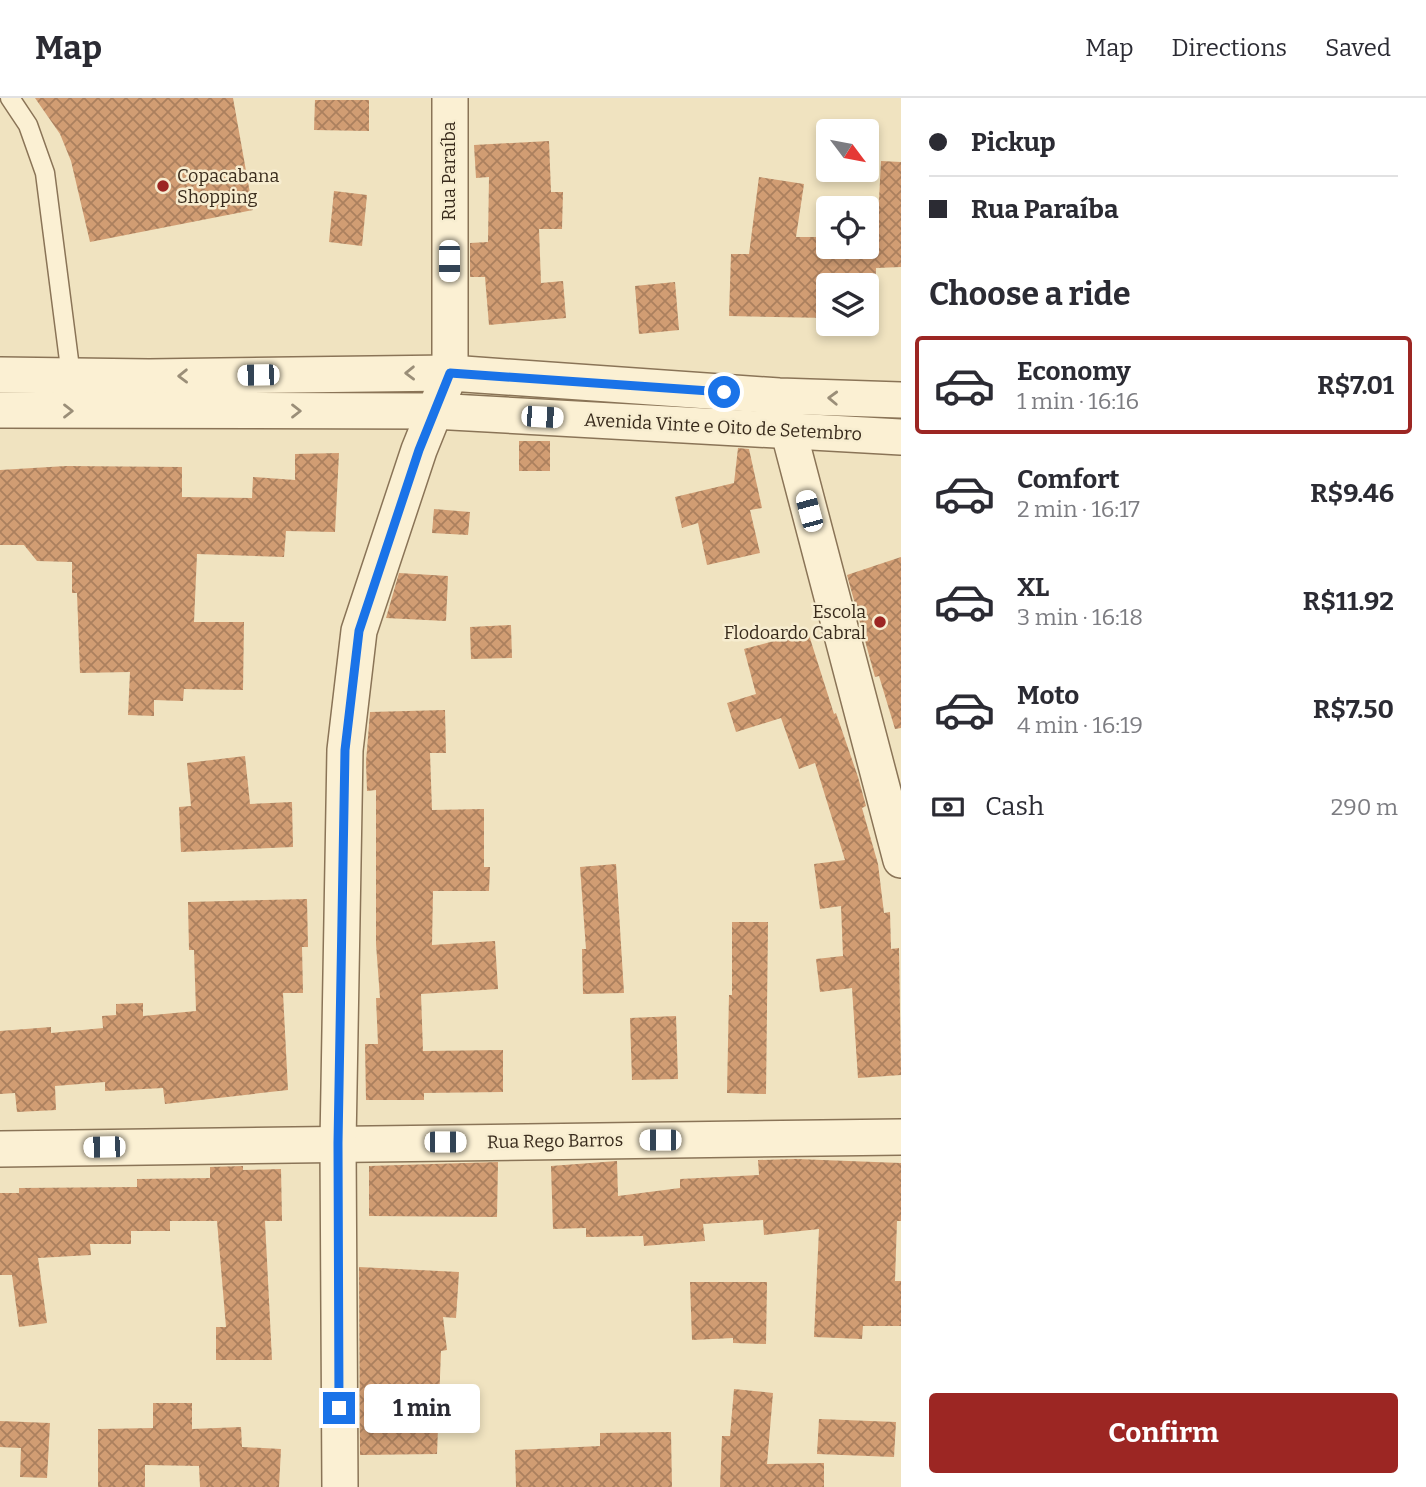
<!DOCTYPE html>
<meta charset="utf-8">
<style>
:root{--surface:#fff;--page:#f7f7f7;--text:#2b2b33;--muted:#7c7c81;--line:#e1e1e2;--accent:#9c2623}
body{margin:0;font-family:Bitter,serif;background:var(--page);color:var(--text);height:100vh;display:flex;flex-direction:column;font-size:26px;white-space:nowrap}
*{box-sizing:border-box;margin:0}
p{font-size:23px;color:var(--muted)}
.icon{flex:none;width:38px;height:38px;fill:none;stroke:currentColor;stroke-width:2;stroke-linecap:round;stroke-linejoin:round}
.map{position:relative;flex:1;overflow:hidden}
.side{display:flex;flex-direction:column;background:var(--surface);width:525px}
.side>*{flex:none}
.banner{display:grid;align-content:center;height:154px;padding:0 28px;background:var(--surface)}
.needle{width:46px;rotate:122deg}
.tools{position:absolute;left:816px;top:21px;display:grid;gap:14px}
.tools a{display:grid;place-items:center;width:63px;height:63px;border-radius:7px;background:var(--surface);box-shadow:0 4px 10px #0003;font-size:35px}
.end{position:absolute;width:32px;height:32px;margin:-16px;border:9px solid #1a73e8;background:#fff;box-shadow:0 0 0 4px #fff}
.from{border-radius:50%}
.bubble{position:absolute;height:49px;border-radius:7px;background:var(--surface);box-shadow:0 4px 10px #0003;font-size:23px;font-weight:700;line-height:49px;text-align:center}
.car{position:absolute;width:21px;height:42px;margin:-21px -10px;border-radius:9px;box-shadow:0 0 5px 2px #0007;background:linear-gradient(#fff 24%,#345 0 40%,#fff 0 76%,#345 0 86%,#fff 0)}
.banner b{display:flex;align-items:center;gap:24px;height:66px;font-size:26px}
.banner b+b{border-top:2px solid var(--line)}
.banner i{width:18px;height:18px;background:var(--text)}
ul{padding:0;list-style:none}
li{display:flex;align-items:center;gap:21px;height:98px;margin:0 14px 10px;padding:0 14px;border:4px solid transparent;border-radius:7px}
li div{flex:1}
li b{display:block;font-size:26px}
li em{font-style:normal;font-weight:700}
li.current{border-color:var(--accent)}
li>.icon{width:63px;height:63px;stroke-width:1.5}
h2{padding:0 28px;font-size:32px;line-height:84px}
.pay{display:flex;align-items:center;gap:18px;height:77px;padding:0 28px;font-size:26px}
.pay p{margin-inline-start:auto}
.primary-button{display:flex;gap:14px;margin-top:auto;padding:14px 28px}
.primary-button a{flex:1;height:80px;border-radius:7px;background:var(--accent);color:#fff;font-size:28px;font-weight:700;line-height:80px;text-align:center}
header{display:flex;align-items:center;gap:42px;box-sizing:border-box;height:98px;padding:0 35px;background:var(--surface);border-bottom:2px solid var(--line)}
header strong{font-size:33px}
nav{display:flex;gap:38px;margin-inline-start:auto;font-size:24px}
main{display:flex;flex:1;min-height:0}
.map>svg:first-child{display:block}
.building{fill:url(#building-cross-hatch)}
.lines{fill:none;stroke-linecap:round;stroke-linejoin:round}
.lane-casing{stroke:#8a7457;stroke-width:21}
.street-casing{stroke:#8a7457;stroke-width:38}
.lane{stroke:#fbf0d3;stroke-width:18}
.street{stroke:#fbf0d3;stroke-width:35}
.oneway{stroke:#9a8e78}
.route{stroke:#1a73e8;stroke-width:9}
.poi-dot{fill:#9c2623;stroke:#f7edd0;stroke-width:2.5}
.labels{text-anchor:middle;stroke-width:5;stroke-linejoin:round;paint-order:stroke}
.street-label{font-size:18px;fill:#392b1c;stroke:#f7edd0}
.poi-label{font-size:18px;fill:#392b1c;stroke:#f7edd0;text-anchor:start}
</style>
<header>
<strong>Map</strong>
<nav><a>Map</a><a>Directions</a><a>Saved</a></nav>
</header>
<main>
<div class="map">
<svg width="901" height="1389" viewBox="0 0 901 1389">
<defs>
<pattern id="building-cross-hatch" width="8" height="8" patternUnits="userSpaceOnUse" patternTransform="scale(1.75)"><rect width="8" height="8" fill="#d19d73"/><path d="M0 0l8 8M0 8l8-8" fill="none" stroke="#ab805e"/></pattern>
</defs>
<rect width="100%" height="100%" fill="#f0e3c0"/>
<g class="building">
<polygon points="35,0 233,0 253,112 90,144 71,63 60,36"/>
<polygon points="315,2 369,2 369,33 314,32"/>
<polygon points="549,43 551,94 563,94 562,131 539,131 541,185 563,183 566,220 489,227 485,179 470,179 470,145 488,144 489,79 476,80 474,47"/>
<polygon points="881,63 901,64 901,169 876,170 875,194 866,194 866,187 828,187 828,220 729,218 731,156 749,156 759,79 804,86 796,139 828,139 828,149 866,149 866,140 877,140"/>
<polygon points="334,93 367,97 362,148 329,144"/>
<polygon points="675,184 679,232 639,236 635,188"/>
<rect x="519" y="343" width="31" height="30"/>
<polygon points="738,350 749,351 762,410 750,412 760,455 707,467 698,425 682,430 675,399 734,385"/>
<polygon points="339,355 335,434 286,433 284,459 197,456 194,524 244,524 243,592 184,591 183,603 154,602 154,618 128,617 130,574 80,575 77,495 72,495 72,464 37,463 24,447 0,447 0,372 66,368 182,369 182,399 252,400 253,379 295,382 295,356"/>
<polygon points="434,411 470,414 468,437 432,435"/>
<polygon points="901,459 901,630 895,631 879,578 875,579 847,477"/>
<polygon points="399,475 448,478 446,523 386,520"/>
<polygon points="511,527 512,560 471,561 470,529"/>
<polygon points="808,534 834,616 836,615 858,679 866,708 862,710 878,766 884,815 890,814 891,851 899,850 901,977 858,980 852,890 820,894 816,861 843,858 841,808 820,811 814,766 845,762 815,665 799,671 781,620 736,634 727,605 756,596 744,551"/>
<polygon points="445,612 446,655 430,655 432,712 484,711 484,769 490,769 489,793 433,793 432,847 495,843 498,891 421,896 423,953 503,952 503,994 424,995 424,1002 366,1002 365,946 378,946 376,900 380,900 376,846 376,692 367,693 366,664 370,614"/>
<polygon points="245,658 250,706 292,704 293,749 181,754 179,709 191,708 187,665"/>
<polygon points="616,766 624,895 583,896 582,851 586,851 580,769"/>
<polygon points="307,801 308,849 302,849 303,895 283,895 288,992 165,1006 163,990 105,993 105,984 55,988 56,1012 17,1014 15,995 0,996 0,933 51,929 51,935 103,930 102,918 116,917 116,906 143,905 143,918 196,913 194,852 189,852 188,804"/>
<polygon points="732,824 768,824 766,996 727,995 729,897 732,897"/>
<polygon points="676,918 678,981 632,982 630,920"/>
<polygon points="796,1061 901,1065 901,1123 897,1123 895,1183 901,1183 901,1228 863,1228 862,1241 814,1239 819,1131 764,1137 763,1122 703,1126 705,1143 644,1148 643,1138 586,1139 586,1130 553,1131 551,1068 617,1063 618,1098 680,1090 680,1081 759,1077 758,1062"/>
<polygon points="498,1064 497,1119 369,1118 369,1068"/>
<polygon points="243,1068 243,1072 281,1071 282,1123 265,1123 272,1262 216,1262 216,1229 226,1229 217,1123 170,1123 170,1133 131,1133 131,1146 90,1146 91,1157 38,1160 47,1225 19,1229 12,1177 0,1177 0,1095 19,1095 19,1090 137,1089 137,1081 210,1080 210,1069"/>
<polygon points="359,1169 459,1174 456,1220 443,1219 447,1252 441,1253 437,1356 360,1357"/>
<polygon points="690,1184 767,1184 766,1246 733,1245 733,1240 692,1242"/>
<polygon points="734,1291 773,1295 767,1366 824,1365 824,1389 720,1389 722,1338 730,1338"/>
<polygon points="153,1305 192,1305 192,1331 241,1329 242,1349 281,1351 279,1389 200,1389 199,1368 145,1367 145,1389 98,1389 98,1331 153,1330"/>
<polygon points="819,1321 896,1324 894,1359 817,1356"/>
<polygon points="0,1323 50,1325 47,1380 20,1379 21,1350 0,1349"/>
<polygon points="671,1334 672,1389 516,1389 515,1352 600,1348 600,1335"/>
</g>
<g class="lines">
<g class="lane-casing">
<polyline id="lane" points="10,0 28,27 45,75 71,278"/>
</g>
<g class="street-casing">
<g id="street">
<polyline points="0,277 149,279 450,275 779,298 901,302"/>
<polyline points="0,312 433,313 901,339"/>
<polyline points="783,312 901,762"/>
<polyline points="0,1051 901,1039"/>
<polyline points="340,1389 338,1045 345,652 359,533 419,352 450,275 450,0"/>
</g>
</g>
<use href="#lane" class="lane"/>
<use href="#street" class="street"/>
</g>
<defs><path id="oneway-chevron" d="M-2-3.5L2.5 0L-2 3.5" fill="none" stroke-width="1.6" stroke-linecap="round" stroke-linejoin="round" transform="scale(1.75)"/></defs>
<g class="oneway">
<use href="#oneway-chevron" transform="translate(410 275) rotate(179)"/>
<use href="#oneway-chevron" transform="translate(183 278) rotate(179)"/>
<use href="#oneway-chevron" transform="translate(833 300) rotate(-178)"/>
<use href="#oneway-chevron" transform="translate(68 313)"/>
<use href="#oneway-chevron" transform="translate(296 313)"/>
</g>
<g class="lines">
<polyline class="route" points="339,1310 338,1045 345,652 359,533 419,352 450,275 724,294"/>
</g>
<g class="poi-dot">
<circle cx="163" cy="88" r="7"/>
<circle cx="880" cy="524" r="7"/>
</g>
<g class="labels">
<g class="street-label">
<text transform="translate(449 73) rotate(-90)" y="6">Rua Paraíba</text>
<text transform="translate(723 329) rotate(3)" y="6">Avenida Vinte e Oito de Setembro</text>
<text transform="translate(555 1043) rotate(-1)" y="6">Rua Rego Barros</text>
</g>
<g class="poi-label">
<text x="177" y="84">Copacabana<tspan x="177" dy="21">Shopping</tspan></text>
<text x="866" y="520" text-anchor="end">Escola<tspan x="866" dy="21">Flodoardo Cabral</tspan></text>
</g>
</g>
</svg>
<div class="tools">
<a><svg class="needle" viewBox="-14 -14 28 28"><path d="M0-13l5 13h-10z" fill="#e53935"/><path d="M0 13l5-13h-10z" fill="#7c7c81"/></svg></a>
<a><svg class="icon" aria-label="locate" viewBox="0 0 24 24"><circle cx="12" cy="12" r="6"/><path d="M12 2v4M12 18v4M2 12h4M18 12h4"/></svg></a>
<a><svg class="icon" aria-label="layers" viewBox="0 0 24 24"><path d="M12 4l9 5-9 5-9-5zM3 14l9 5 9-5"/></svg></a>
</div>
<i class="end from" style="left:724px;top:294px"></i>
<i class="end" style="left:339px;top:1310px"></i>
<div class="bubble" style="left:364px;top:1286px;width:116px">1 min</div>
<i class="car" style="left:449px;top:163px;rotate:180deg"></i>
<i class="car" style="left:258px;top:277px;rotate:269deg"></i>
<i class="car" style="left:542px;top:319px;rotate:93deg"></i>
<i class="car" style="left:809px;top:413px;rotate:345deg"></i>
<i class="car" style="left:660px;top:1042px;rotate:270deg"></i>
<i class="car" style="left:445px;top:1044px;rotate:90deg"></i>
<i class="car" style="left:104px;top:1049px;rotate:269deg"></i>
</div>
<section class="side">
<div class="banner">
<b><i class="from"></i>Pickup</b>
<b><i></i>Rua Paraíba</b>
</div>
<h2>Choose a ride</h2>
<ul>
<li class="current"><svg class="icon" aria-label="car" viewBox="0 0 24 24"><path d="M5 17H2v-5l4-1 3-4h7l3 4 3 1v5h-3M9 17h6M6 11h13"/><circle cx="7" cy="17" r="2"/><circle cx="17" cy="17" r="2"/></svg><div><b>Economy</b><p>1 min · 16:16</p></div><em>R$7.01</em></li>
<li><svg class="icon" aria-label="car" viewBox="0 0 24 24"><path d="M5 17H2v-5l4-1 3-4h7l3 4 3 1v5h-3M9 17h6M6 11h13"/><circle cx="7" cy="17" r="2"/><circle cx="17" cy="17" r="2"/></svg><div><b>Comfort</b><p>2 min · 16:17</p></div><em>R$9.46</em></li>
<li><svg class="icon" aria-label="car" viewBox="0 0 24 24"><path d="M5 17H2v-5l4-1 3-4h7l3 4 3 1v5h-3M9 17h6M6 11h13"/><circle cx="7" cy="17" r="2"/><circle cx="17" cy="17" r="2"/></svg><div><b>XL</b><p>3 min · 16:18</p></div><em>R$11.92</em></li>
<li><svg class="icon" aria-label="car" viewBox="0 0 24 24"><path d="M5 17H2v-5l4-1 3-4h7l3 4 3 1v5h-3M9 17h6M6 11h13"/><circle cx="7" cy="17" r="2"/><circle cx="17" cy="17" r="2"/></svg><div><b>Moto</b><p>4 min · 16:19</p></div><em>R$7.50</em></li>
</ul>
<div class="pay"><svg class="icon" aria-label="cash" viewBox="0 0 24 24"><path d="M3 7h18v10H3z"/><circle cx="12" cy="12" r="2"/></svg>Cash<p>290 m</p></div>
<div class="primary-button"><a>Confirm</a></div>
</section>
</main>
